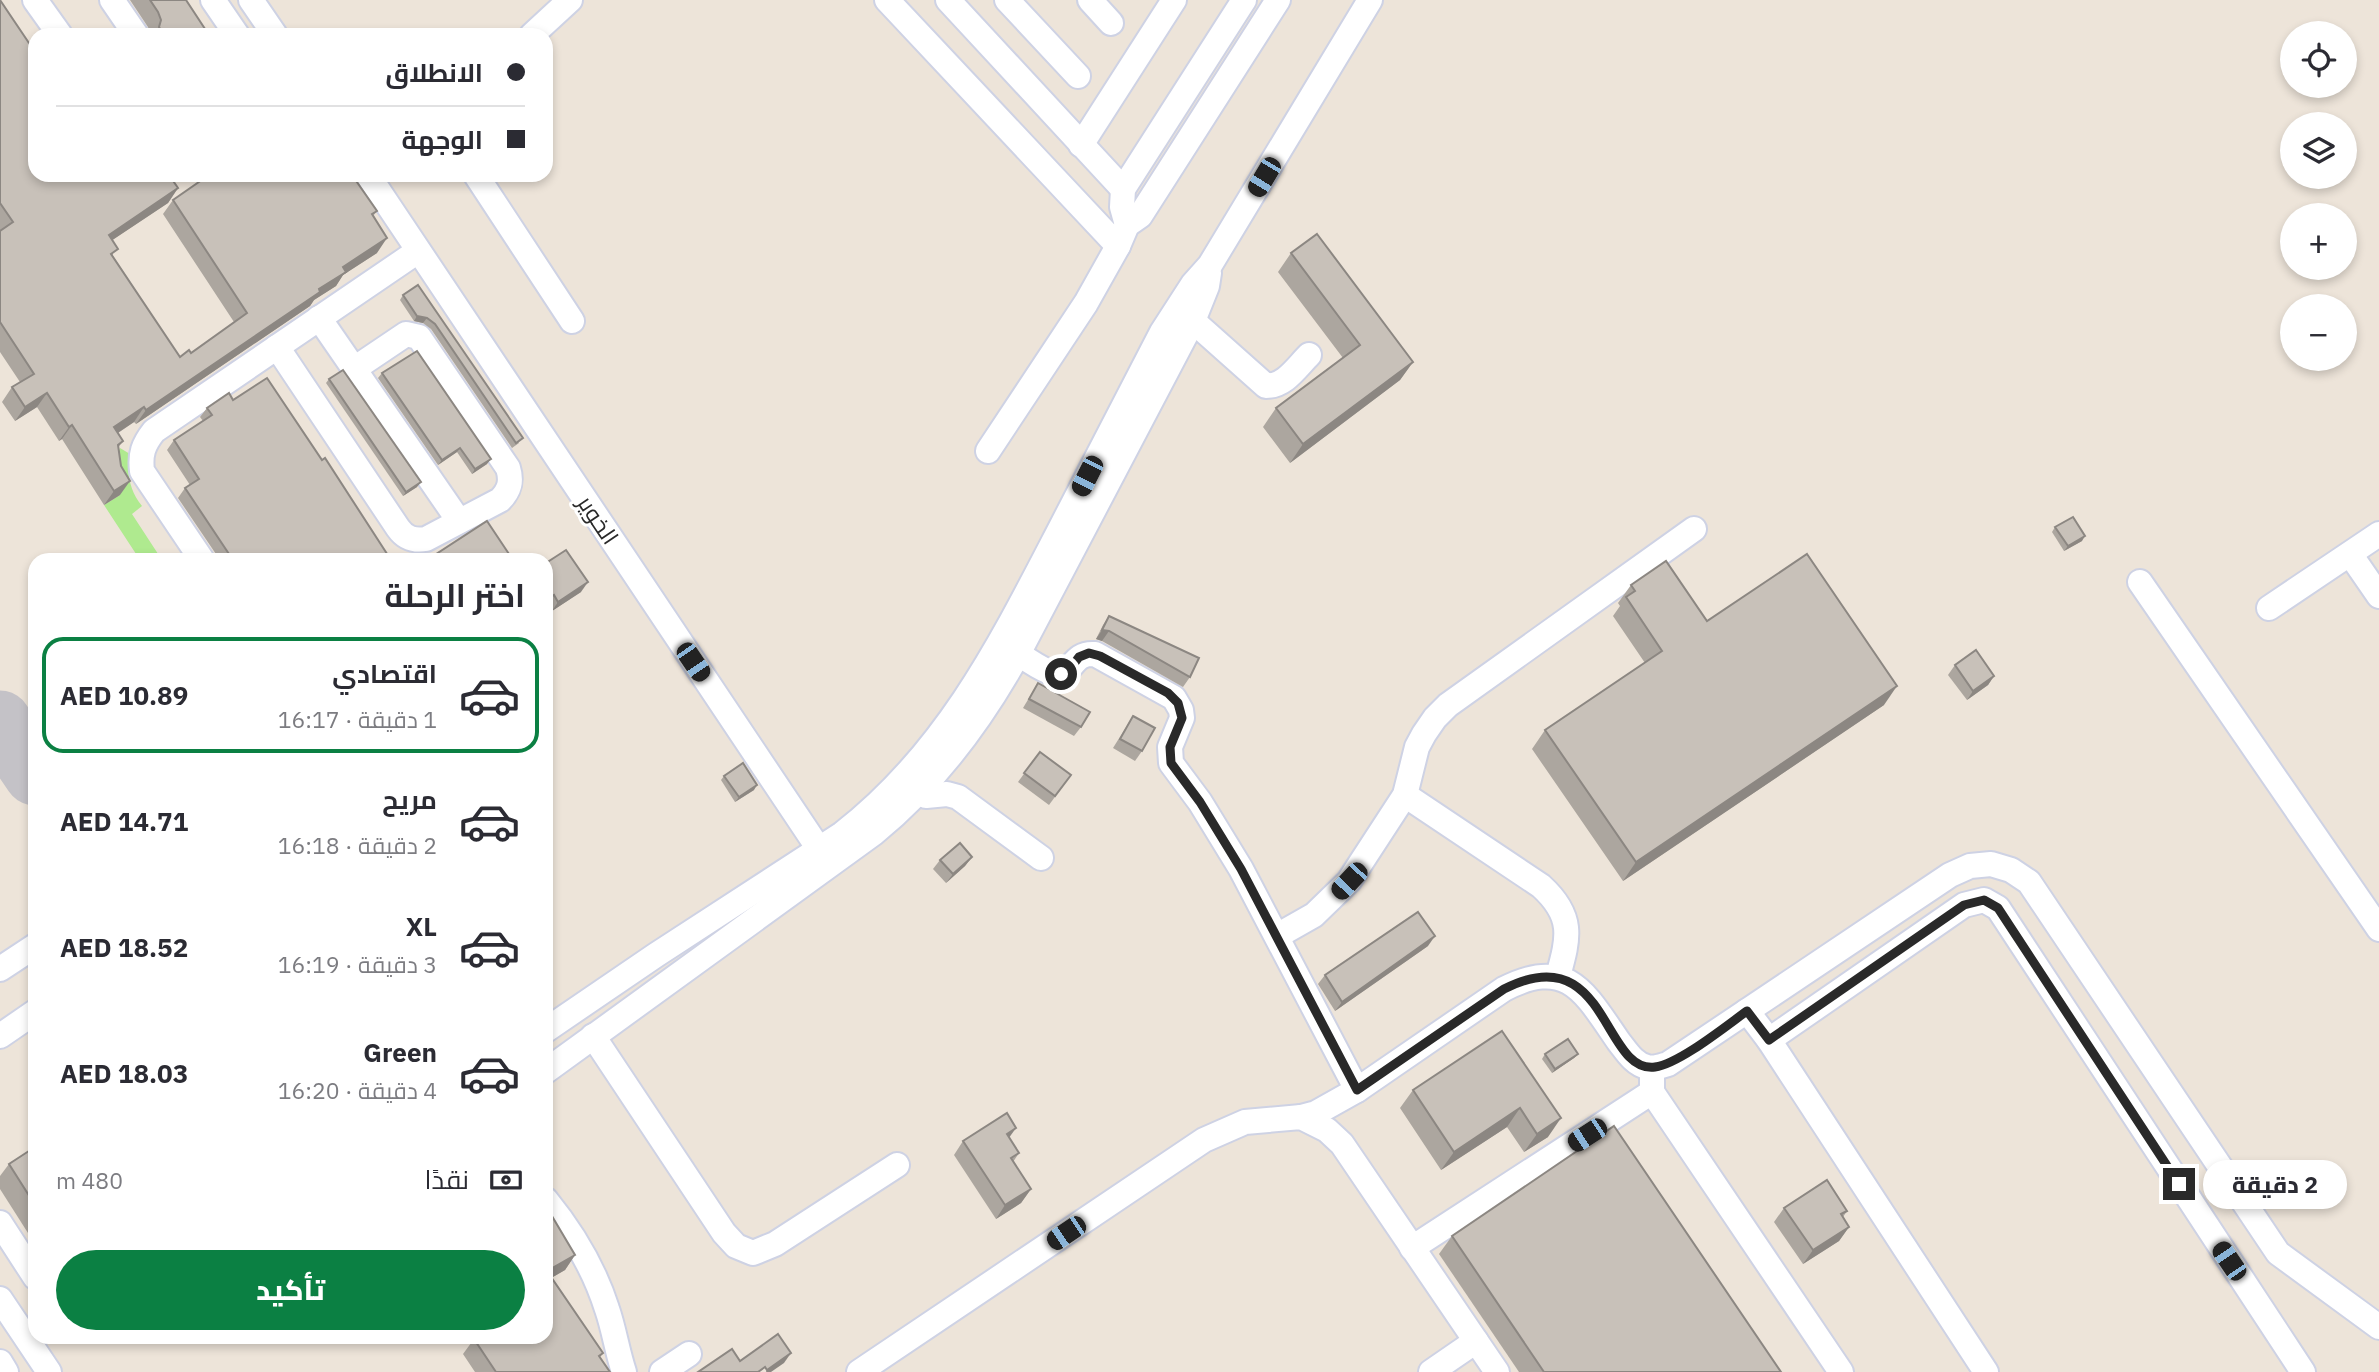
<!DOCTYPE html>
<html lang="ar">
<meta charset="utf-8">
<style>
:root{--surface:#fff;--page:#f2f2f3;--text:#2b2b33;--muted:#7c7c81;--line:#e1e1e2;--accent:#0b8043}
body{margin:0;font-family:"IBM Plex Sans",Cairo,sans-serif;background:var(--page);color:var(--text);direction:rtl;height:100vh;display:flex;flex-direction:column;font-size:26px;white-space:nowrap}
*{box-sizing:border-box;margin:0}
p{font-size:23px;color:var(--muted)}
.icon{flex:none;width:38px;height:38px;fill:none;stroke:currentColor;stroke-width:2;stroke-linecap:round;stroke-linejoin:round}
.map{position:relative;flex:1;overflow:hidden;direction:ltr}
.panel{position:absolute;left:28px;top:553px;width:525px;height:791px;display:flex;flex-direction:column;background:var(--surface);border-radius:21px;box-shadow:0 4px 10px #0003;direction:rtl}
.panel>*{flex:none}
.top-card{position:absolute;left:28px;top:28px;width:525px;height:154px;border-radius:21px;box-shadow:0 4px 10px #0003;direction:rtl;display:grid;align-content:center;height:154px;padding:0 28px;background:var(--surface)}
.fabs{position:absolute;left:2280px;top:21px;display:grid;gap:14px}
.fabs a{display:grid;place-items:center;width:77px;height:77px;border-radius:50%;background:var(--surface);box-shadow:0 4px 10px #0003;font-size:35px}
.end{position:absolute;width:32px;height:32px;margin:-16px;border:9px solid #292929;background:#fff;box-shadow:0 0 0 4px #fff}
.from{border-radius:50%}
.bubble{position:absolute;height:49px;border-radius:24px;background:var(--surface);box-shadow:0 4px 10px #0003;font-size:23px;font-weight:800;line-height:49px;text-align:center;direction:rtl}
.car{position:absolute;width:21px;height:42px;margin:-21px -10px;border-radius:9px;box-shadow:0 0 5px 2px #0007;background:linear-gradient(#222 24%,#8ab4d8 0 40%,#222 0 76%,#8ab4d8 0 86%,#222 0)}
.top-card b{display:flex;align-items:center;gap:24px;height:66px;font-size:26px}
.top-card b+b{border-top:2px solid var(--line)}
.top-card i{width:18px;height:18px;background:var(--text)}
ul{padding:0;list-style:none}
li{display:flex;align-items:center;gap:21px;height:116px;margin:0 14px 10px;padding:0 14px;border:4px solid transparent;border-radius:21px}
li div{flex:1}
li b{display:block;font-size:26px}
li em{font-style:normal;font-weight:800}
li.current{border-color:var(--accent)}
li>.icon{width:63px;height:63px;stroke-width:1.5}
h2{padding:0 28px;font-size:32px;line-height:84px}
.pay{display:flex;align-items:center;gap:18px;height:77px;padding:0 28px;font-size:26px}
.pay p{margin-inline-start:auto}
.action{display:flex;gap:14px;margin-top:auto;padding:14px 28px}
.action a{flex:1;height:80px;border-radius:42px;background:var(--accent);color:#fff;font-size:28px;font-weight:800;line-height:80px;text-align:center}
.map>svg:first-child{display:block}
.green{fill:#afea8f}
.lines{fill:none;stroke-linecap:round;stroke-linejoin:round}
.taxiway{stroke:#c4c2c7;stroke-width:63}
.minor-casing{stroke:#ced2e4;stroke-width:28}
.minor{stroke:#fff;stroke-width:24}
.wall{fill:#aca69f}
.shaded-wall{fill:#8c8782}
.building{fill:#c8c1b9;stroke:#8c8782;stroke-width:2}
.route{stroke:#292929;stroke-width:9}
.labels{text-anchor:middle;stroke-width:6;stroke-linejoin:round;paint-order:stroke}
.street-label{font-size:23px;fill:#292929;stroke:#fff}
</style>
<div class="map">
<svg width="2379" height="1372" viewBox="0 0 2379 1372">
<rect width="100%" height="100%" fill="#ede4d9"/>
<path class="green" d="M 120,448 L 130,454 C 126,474 130,491 142,506 L 132,514 L 162,560 L 140,560 L 104,505 L 120,495 L 118,453 Z"/>
<g class="lines">
<polyline class="taxiway" points="0,722 35,774"/>
<g class="minor-casing">
<g id="minor">
<polyline points="35,0 60,35"/>
<polyline points="112,0 136,35"/>
<polyline points="213,0 237,35"/>
<polyline points="251,0 275,35"/>
<polyline points="887,0 1118,246"/>
<polyline points="948,0 1123,189"/>
<polyline points="1007,0 1078,76"/>
<polyline points="1090,0 1111,23"/>
<polyline points="532,35 570,0"/>
<polyline points="1081,145 1174,0"/>
<polyline points="368,175 827,861"/>
<polyline points="476,175 572,321"/>
<polyline points="1127,225 1122,207 1123,189 1244,0"/>
<polyline points="319,318 459,521"/>
<path d="M 1193,321 L 1266,386 C 1285,386 1296,368 1309,355"/>
<path d="M 277,347 L 398,528 C 405,538 414,541 426,539 L 500,500 C 510,490 512,481 508,468 L 419,337 L 406,334 L 354,369"/>
<polyline points="988,451 1086,303 1118,246 1127,225 1140,216 1278,0"/>
<polyline points="2350,554 2379,596"/>
<path d="M 202,560 L 142,471 C 140,454 143,445 154,431 L 418,251"/>
<polyline points="2140,582 2379,929"/>
<polyline points="2269,608 2379,534"/>
<path d="M 1018,654 C 1029,660 1041,670 1053,673 C 1074,679 1069,652 1095,654 L 1174,698 L 1181,710 L 1182,718 L 1170,747 L 1171,763 L 1200,802 L 1241,869 L 1357,1090"/>
<polyline points="919,791 926,796 947,794 958,797 1041,858"/>
<path d="M 1405,795 L 1541,886 C 1574,916 1569,937 1558,976"/>
<polyline points="1277,936 1314,915 1349,881 1405,795 1417,747 1424,734 1435,718 1448,705 1694,529"/>
<polyline points="0,969 35,946"/>
<polyline points="1747,1011 1769,1040 1986,1372"/>
<path d="M 546,1030 L 656,955 L 842,834 C 945,754 999,647 1057,535 C 1092,467 1127,399 1162,332 L 1193,284 L 1210,265 L 1370,0"/>
<polyline points="0,1036 35,1012"/>
<polyline points="593,1036 724,1233 736,1246 753,1253 775,1244 897,1165"/>
<polyline points="1769,1040 1964,905 1984,900 1998,908 2303,1372"/>
<polyline points="1652,1068 1652,1092 1841,1372"/>
<path d="M 546,1071 L 874,833 C 934,784 981,721 1018,654 L 1193,321 L 1207,286 L 1209,273"/>
<path d="M 1301,1117 L 1316,1113 L 1357,1090 L 1504,989 C 1568,956 1585,993 1619,1042 C 1627,1052 1634,1064 1647,1067 C 1654,1069 1661,1066 1668,1064 L 1950,875 L 1970,866 L 1991,864 L 2011,870 L 2029,882 L 2278,1253 L 2379,1327"/>
<path d="M 546,1200 C 573,1233 594,1268 607,1309 C 614,1329 617,1351 624,1372"/>
<polyline points="0,1223 35,1277"/>
<polyline points="1412,1248 1652,1092"/>
<polyline points="0,1299 49,1372"/>
<polyline points="0,1362 6,1372"/>
<polyline points="662,1372 689,1354"/>
<polyline points="859,1372 1204,1140 1245,1122 1301,1117 1327,1130 1342,1144 1497,1372"/>
<polyline points="1431,1372 1476,1341"/>
</g>
</g>
<use href="#minor" class="minor"/>
</g>
<g class="wall">
<polygon points="0,0 35,175 155,178 178,188 168,203 112,240 113,256 180,357 191,353 234,322 163,214 173,200 377,211 373,216 377,253 343,275 336,286 314,300 310,306 136,424 134,422 118,433 123,441 118,448 120,495 104,505 62,439 59,441 37,407 15,421 2,402 12,387 20,382 0,352"/>
<polygon points="130,0 186,0 209,35 151,35 148,27"/>
<polygon points="1291,253 1413,362 1400,380 1290,463 1263,427 1276,408 1343,358 1278,272"/>
<polygon points="418,285 519,443 512,448 431,329 423,323 414,321 400,300 403,295"/>
<polygon points="382,373 487,464 472,474 457,452 438,465 378,378"/>
<polygon points="329,379 417,487 403,496 326,383"/>
<polygon points="233,400 322,460 391,560 220,560 178,498 185,488 190,485 167,450 174,440 203,421 200,417 207,408"/>
<polygon points="2055,527 2082,541 2064,551 2052,532"/>
<polygon points="546,563 581,592 552,611 547,605 546,605"/>
<polygon points="1631,585 1884,705 1623,881 1532,749 1545,730 1645,663 1613,616 1620,606 1618,603"/>
<polygon points="1109,616 1190,677 1183,687 1102,641 1096,639 1103,625"/>
<polygon points="1955,665 1994,676 1988,685 1967,700 1948,675"/>
<polygon points="1038,683 1081,727 1074,736 1023,708"/>
<polygon points="1133,716 1142,751 1135,761 1113,748"/>
<polygon points="1040,752 1071,775 1049,805 1018,782"/>
<polygon points="724,776 754,790 735,802 721,780"/>
<polygon points="972,857 965,866 946,883 933,869 940,860"/>
<polygon points="1428,946 1335,1011 1318,984 1325,975"/>
<polygon points="1502,1031 1548,1137 1524,1152 1507,1127 1441,1170 1400,1108 1413,1090"/>
<polygon points="1545,1054 1578,1054 1574,1058 1552,1073 1542,1059"/>
<polygon points="1009,1138 1019,1153 1013,1162 1031,1189 1021,1203 996,1219 954,1155 963,1141"/>
<polygon points="35,1147 35,1244 0,1189 0,1176 9,1164"/>
<polygon points="546,1206 575,1255 565,1270 551,1278 603,1353 600,1357 610,1372 475,1372 463,1354 474,1339 546,1337"/>
<polygon points="1784,1208 1847,1211 1843,1217 1849,1227 1839,1241 1803,1264 1774,1222"/>
<polygon points="1452,1236 1781,1372 1519,1372 1439,1254"/>
</g>
<g class="shaded-wall">
<polygon points="178,188 168,203 99,249 109,235"/>
<polygon points="387,238 377,253 343,275 336,286 314,300 310,306 136,424 146,410 319,289 343,267"/>
<polygon points="417,316 427,318 423,323 414,321"/>
<polygon points="1413,362 1400,380 1290,463 1303,444"/>
<polygon points="47,393 37,407 15,421 25,407"/>
<polygon points="144,407 134,422 104,442 114,427"/>
<polygon points="72,425 62,439 59,441 69,427"/>
<polygon points="460,448 457,452 438,465 442,460"/>
<polygon points="491,459 487,464 472,474 475,469"/>
<polygon points="130,481 120,495 104,505 114,491"/>
<polygon points="421,482 417,487 403,496 406,492"/>
<polygon points="2085,536 2082,541 2064,551 2068,546"/>
<polygon points="588,582 581,592 552,611 558,602"/>
<polygon points="554,595 547,605 546,605 546,600"/>
<polygon points="1102,630 1109,631 1102,641 1096,639"/>
<polygon points="1994,676 1988,685 1967,700 1973,691"/>
<polygon points="1897,686 1884,705 1623,881 1636,862"/>
<polygon points="757,785 754,790 735,802 739,797"/>
<polygon points="972,857 965,866 946,883 953,874"/>
<polygon points="1435,936 1428,946 1335,1011 1342,1002"/>
<polygon points="1578,1054 1574,1058 1552,1073 1555,1069"/>
<polygon points="1520,1108 1507,1127 1441,1170 1454,1152"/>
<polygon points="1561,1118 1548,1137 1524,1152 1537,1134"/>
<polygon points="1016,1128 1006,1142 1007,1134"/>
<polygon points="1031,1189 1021,1203 996,1219 1005,1205"/>
<polygon points="1849,1227 1839,1241 1803,1264 1813,1250"/>
<polygon points="575,1255 565,1270 546,1281 547,1271"/>
<polygon points="791,1353 784,1363 771,1372 766,1372 767,1370"/>
</g>
<g class="building">
<polygon points="0,0 35,52 35,175 153,175 155,178 160,175 169,175 178,188 109,235 118,249 111,254 180,357 189,350 191,353 247,313 173,200 209,175 352,175 377,211 372,214 387,238 343,267 346,272 319,289 320,292 146,410 144,407 114,427 123,441 118,445 121,466 130,481 114,491 72,425 69,427 47,393 25,407 12,387 34,374 0,322 0,231 13,222 0,203"/>
<polygon points="150,0 186,0 209,35 164,35 159,27 161,20 158,12"/>
<polygon points="1317,234 1413,362 1303,444 1276,408 1360,345 1291,253"/>
<polygon points="418,285 523,438 516,443 435,324 427,318 417,316 403,295"/>
<polygon points="417,351 491,459 475,469 460,448 442,460 382,373"/>
<polygon points="343,370 421,482 406,492 329,379"/>
<polygon points="267,378 322,460 325,458 391,560 233,560 185,488 199,479 174,440 212,415 207,408 229,393 233,400"/>
<polygon points="2073,517 2085,536 2068,546 2055,527"/>
<polygon points="487,521 513,560 427,560"/>
<polygon points="566,550 588,582 558,602 554,595 546,600 546,563"/>
<polygon points="1807,554 1897,686 1636,862 1545,730 1662,651 1626,597 1635,591 1631,585 1666,561 1707,621"/>
<polygon points="1109,616 1199,658 1190,677 1109,631 1102,630"/>
<polygon points="1976,650 1994,676 1973,691 1955,665"/>
<polygon points="1038,683 1090,712 1081,727 1029,699"/>
<polygon points="1133,716 1155,728 1142,751 1120,739"/>
<polygon points="1040,752 1071,775 1055,796 1024,773"/>
<polygon points="743,763 757,785 739,797 724,776"/>
<polygon points="960,843 972,857 953,874 940,860"/>
<polygon points="1418,912 1435,936 1342,1002 1325,975"/>
<polygon points="1502,1031 1561,1118 1537,1134 1520,1108 1454,1152 1413,1090"/>
<polygon points="1568,1039 1578,1054 1555,1069 1545,1054"/>
<polygon points="1007,1113 1016,1128 1007,1134 1019,1153 1011,1158 1031,1189 1005,1205 963,1141"/>
<polygon points="1614,1126 1781,1372 1544,1372 1452,1236"/>
<polygon points="35,1147 35,1205 9,1164"/>
<polygon points="1827,1180 1847,1211 1841,1214 1849,1227 1813,1250 1784,1208"/>
<polygon points="546,1206 575,1255 547,1271 603,1353 599,1356 610,1372 496,1372 474,1339 477,1337 546,1337"/>
<polygon points="778,1334 791,1353 767,1370 765,1367 758,1372 698,1372 732,1349 740,1361"/>
</g>
<g class="lines">
<path class="route" d="M 1061,674 L 1069,670 L 1079,657 L 1089,653 L 1100,656 L 1168,693 L 1178,703 L 1182,718 L 1170,747 L 1171,763 L 1200,802 L 1241,869 L 1357,1090 L 1504,989 C 1608,936 1602,1074 1655,1067 C 1679,1064 1726,1026 1747,1011 L 1769,1040 L 1964,905 L 1984,900 L 1998,908 L 2179,1184"/>
</g>
<g class="labels">
<g class="street-label">
<text transform="translate(598 520) rotate(56)" y="8">الخوير</text>
</g>
</g>
</svg>
<div class="fabs">
<a><svg class="icon" aria-label="locate" viewBox="0 0 24 24"><circle cx="12" cy="12" r="6"/><path d="M12 2v4M12 18v4M2 12h4M18 12h4"/></svg></a>
<a><svg class="icon" aria-label="layers" viewBox="0 0 24 24"><path d="M12 4l9 5-9 5-9-5zM3 14l9 5 9-5"/></svg></a>
<a>+</a>
<a>−</a>
</div>
<i class="end from" style="left:1061px;top:674px"></i>
<i class="end" style="left:2179px;top:1184px"></i>
<div class="bubble" style="left:2203px;top:1160px;width:144px">2 دقيقة</div>
<i class="car" style="left:1264px;top:177px;rotate:211deg"></i>
<i class="car" style="left:1087px;top:476px;rotate:207deg"></i>
<i class="car" style="left:693px;top:662px;rotate:146deg"></i>
<i class="car" style="left:1349px;top:881px;rotate:223deg"></i>
<i class="car" style="left:1587px;top:1135px;rotate:237deg"></i>
<i class="car" style="left:1066px;top:1233px;rotate:236deg"></i>
<i class="car" style="left:2229px;top:1261px;rotate:326deg"></i>
<div class="top-card">
<b><i class="from"></i>الانطلاق</b>
<b><i></i>الوجهة</b>
</div>
<section class="panel">
<h2>اختر الرحلة</h2>
<ul>
<li class="current"><svg class="icon" aria-label="car" viewBox="0 0 24 24"><path d="M5 17H2v-5l4-1 3-4h7l3 4 3 1v5h-3M9 17h6M6 11h13"/><circle cx="7" cy="17" r="2"/><circle cx="17" cy="17" r="2"/></svg><div><b>اقتصادي</b><p>1 دقيقة · 16:17</p></div><em>AED 10.89</em></li>
<li><svg class="icon" aria-label="car" viewBox="0 0 24 24"><path d="M5 17H2v-5l4-1 3-4h7l3 4 3 1v5h-3M9 17h6M6 11h13"/><circle cx="7" cy="17" r="2"/><circle cx="17" cy="17" r="2"/></svg><div><b>مريح</b><p>2 دقيقة · 16:18</p></div><em>AED 14.71</em></li>
<li><svg class="icon" aria-label="car" viewBox="0 0 24 24"><path d="M5 17H2v-5l4-1 3-4h7l3 4 3 1v5h-3M9 17h6M6 11h13"/><circle cx="7" cy="17" r="2"/><circle cx="17" cy="17" r="2"/></svg><div><b>XL</b><p>3 دقيقة · 16:19</p></div><em>AED 18.52</em></li>
<li><svg class="icon" aria-label="car" viewBox="0 0 24 24"><path d="M5 17H2v-5l4-1 3-4h7l3 4 3 1v5h-3M9 17h6M6 11h13"/><circle cx="7" cy="17" r="2"/><circle cx="17" cy="17" r="2"/></svg><div><b>Green</b><p>4 دقيقة · 16:20</p></div><em>AED 18.03</em></li>
</ul>
<div class="pay"><svg class="icon" aria-label="cash" viewBox="0 0 24 24"><path d="M3 7h18v10H3z"/><circle cx="12" cy="12" r="2"/></svg>نقدًا<p>480 m</p></div>
<div class="action"><a>تأكيد</a></div>
</section>
</div>
